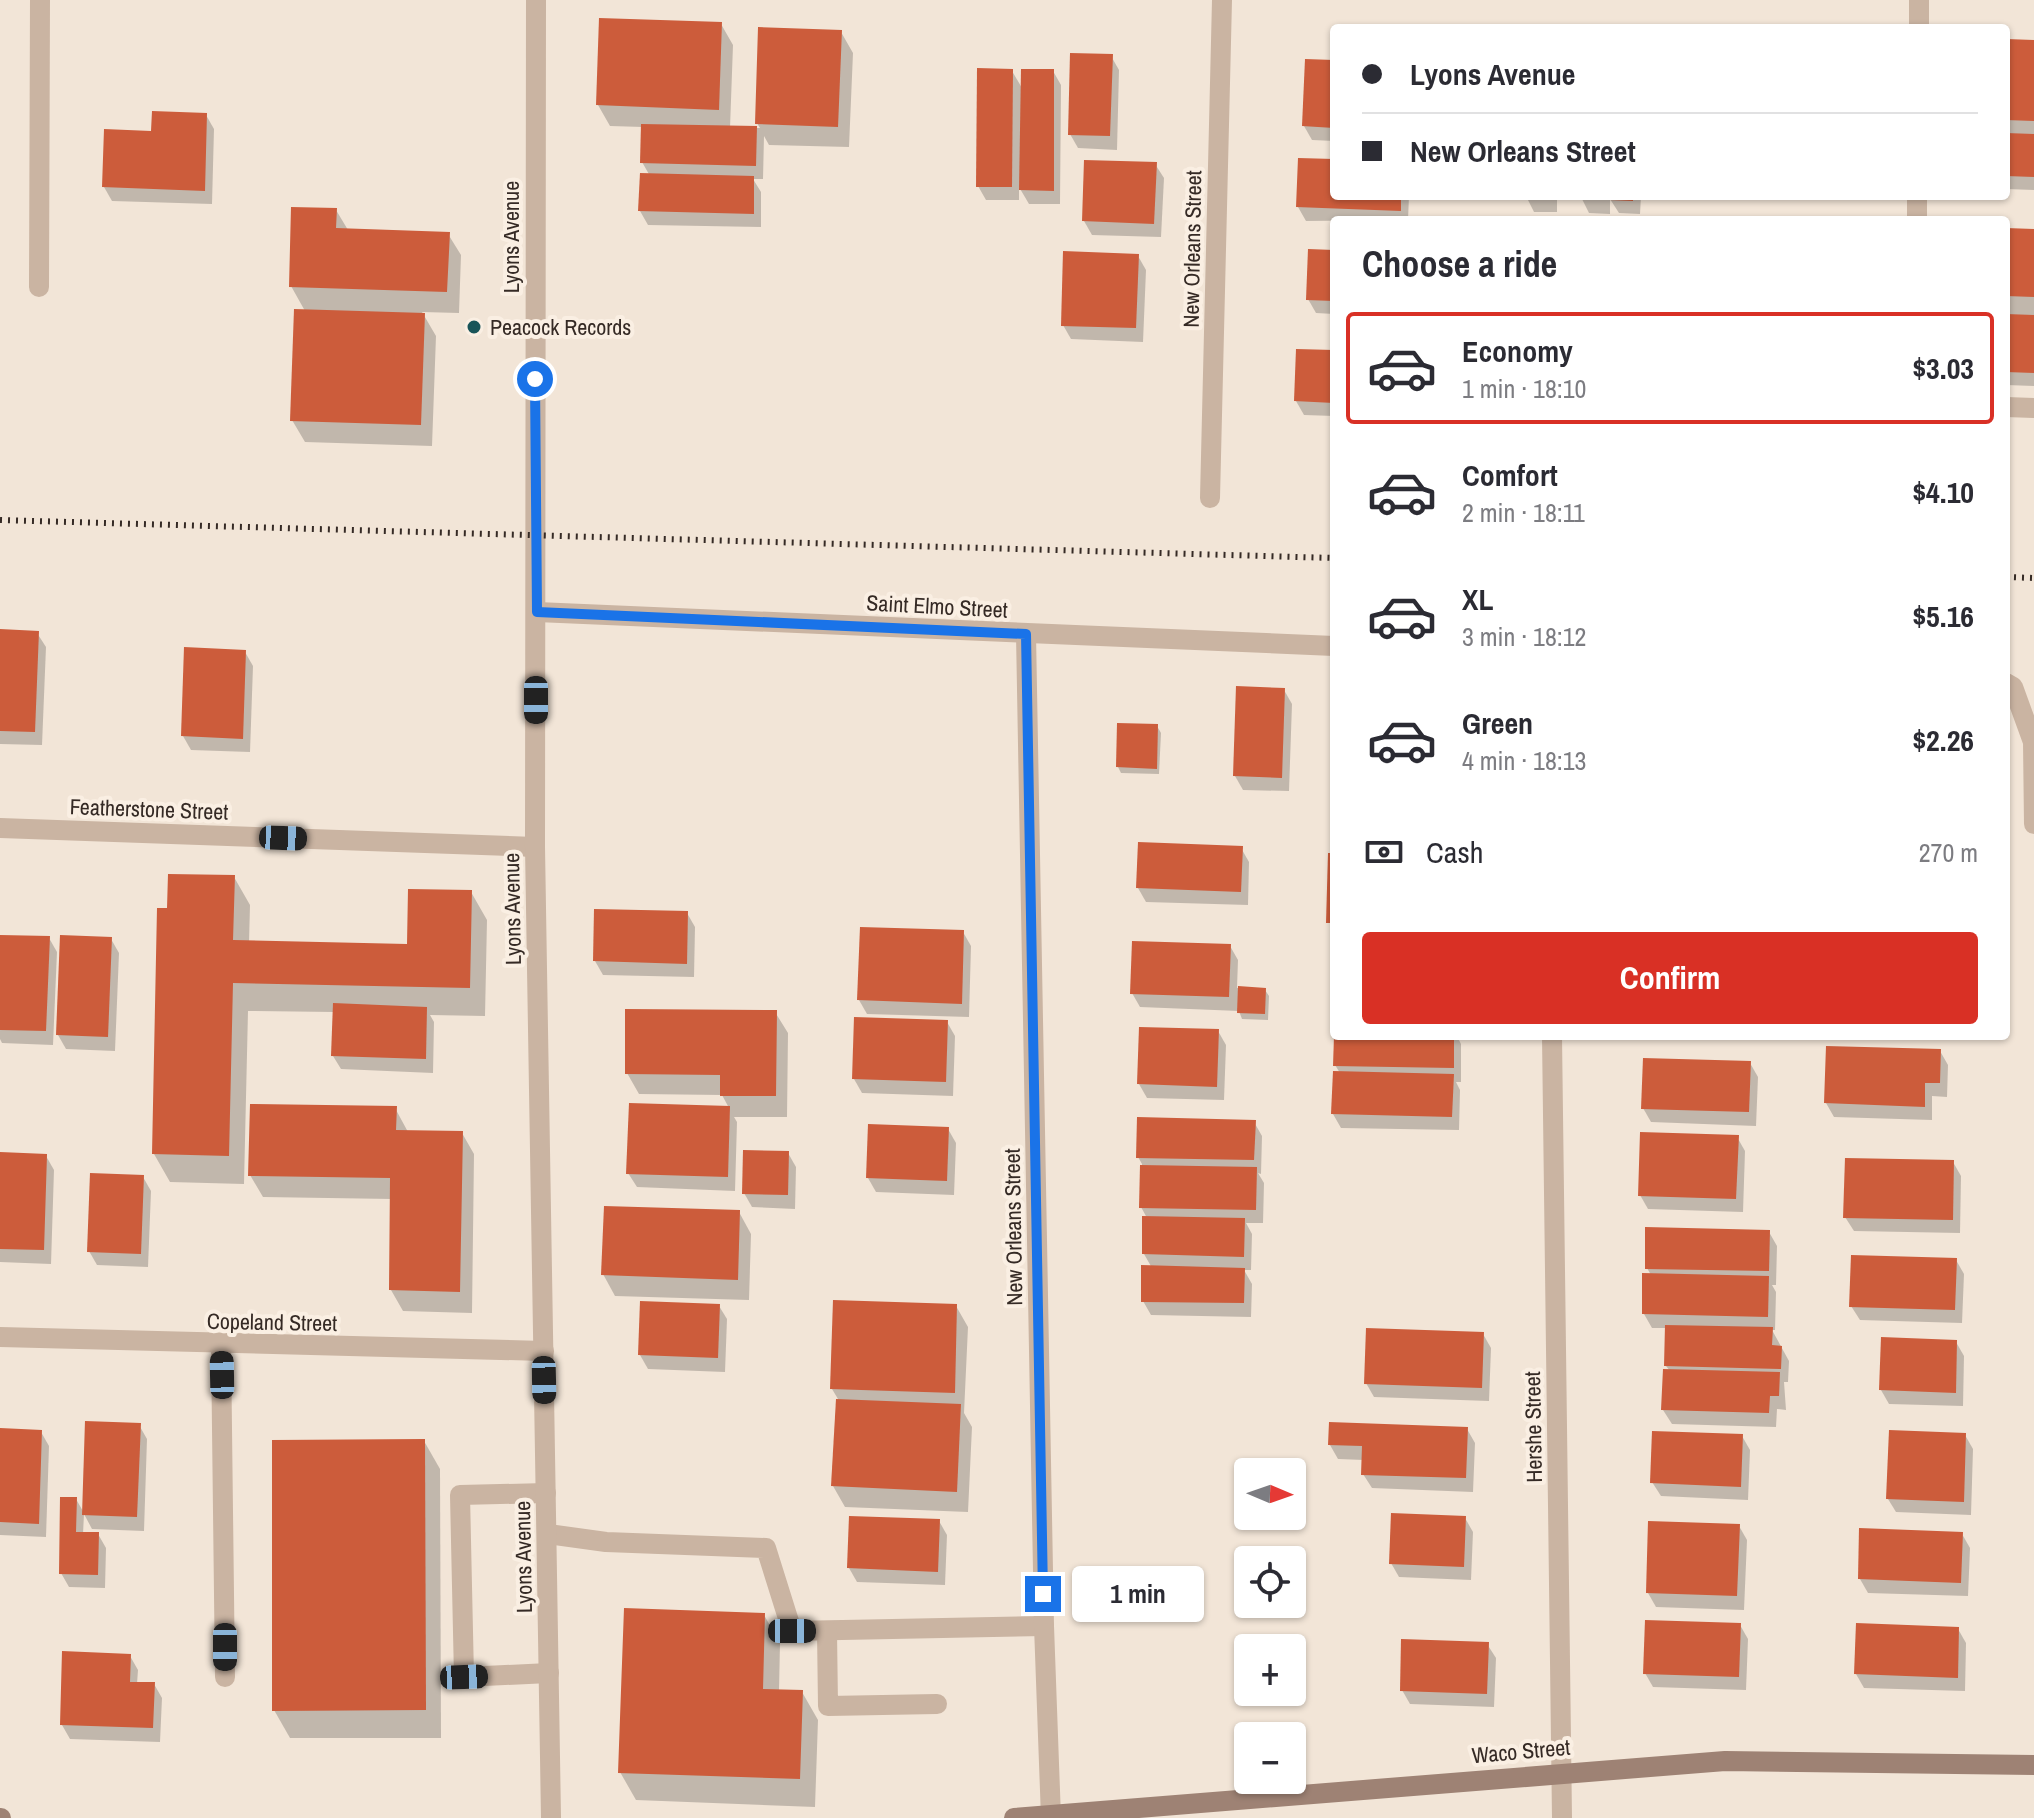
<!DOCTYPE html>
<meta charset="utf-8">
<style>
:root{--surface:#fff;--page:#f2f2f3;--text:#2b2b33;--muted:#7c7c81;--line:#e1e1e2;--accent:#d93025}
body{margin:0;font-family:"Archivo Narrow",sans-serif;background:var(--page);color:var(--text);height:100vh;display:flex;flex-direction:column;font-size:30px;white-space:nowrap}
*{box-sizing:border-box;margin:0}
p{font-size:26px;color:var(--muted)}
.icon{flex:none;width:44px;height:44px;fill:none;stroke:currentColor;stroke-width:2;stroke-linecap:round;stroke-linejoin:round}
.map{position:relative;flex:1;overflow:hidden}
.panel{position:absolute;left:1330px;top:216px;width:680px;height:824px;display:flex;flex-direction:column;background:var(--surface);border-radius:8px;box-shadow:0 2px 6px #0004}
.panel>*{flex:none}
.top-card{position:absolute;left:1330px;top:24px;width:680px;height:176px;border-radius:8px;box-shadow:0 2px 6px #0004;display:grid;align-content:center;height:176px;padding:0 32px;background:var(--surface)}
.needle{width:52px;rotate:92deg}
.tools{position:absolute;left:1234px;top:1458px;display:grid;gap:16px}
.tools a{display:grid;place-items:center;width:72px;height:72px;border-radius:8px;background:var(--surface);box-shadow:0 2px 6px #0004;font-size:40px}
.end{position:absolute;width:36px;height:36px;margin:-18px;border:10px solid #1a73e8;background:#fff;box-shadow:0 0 0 4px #fff}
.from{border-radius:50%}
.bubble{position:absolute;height:56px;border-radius:8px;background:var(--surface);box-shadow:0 2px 6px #0004;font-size:26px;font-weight:800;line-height:56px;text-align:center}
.car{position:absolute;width:24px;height:48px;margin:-24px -12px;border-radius:10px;box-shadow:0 0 6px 2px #0007;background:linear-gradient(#222 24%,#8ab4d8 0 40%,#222 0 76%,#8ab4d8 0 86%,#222 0)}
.top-card b{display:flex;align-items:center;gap:28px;height:76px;font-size:30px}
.top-card b+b{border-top:2px solid var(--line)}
.top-card i{width:20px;height:20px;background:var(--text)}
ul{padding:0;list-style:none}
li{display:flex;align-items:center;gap:24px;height:112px;margin:0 16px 12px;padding:0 16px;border:4px solid transparent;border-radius:8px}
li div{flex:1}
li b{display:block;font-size:30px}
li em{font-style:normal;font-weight:800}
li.on{border-color:var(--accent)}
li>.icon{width:72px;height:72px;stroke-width:1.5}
h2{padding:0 32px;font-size:36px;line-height:96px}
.pay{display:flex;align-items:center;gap:20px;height:88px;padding:0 32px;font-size:30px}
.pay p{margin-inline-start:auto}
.primary-button{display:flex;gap:16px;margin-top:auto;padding:16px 32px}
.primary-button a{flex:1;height:92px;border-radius:8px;background:var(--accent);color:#fff;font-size:32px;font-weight:800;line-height:92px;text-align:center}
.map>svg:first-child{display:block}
.shadow{fill:#0003}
.building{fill:#cc5c3b}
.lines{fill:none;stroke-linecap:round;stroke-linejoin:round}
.service{stroke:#cab4a2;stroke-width:20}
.minor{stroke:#cab4a2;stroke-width:20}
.tertiary{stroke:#cab4a2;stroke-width:20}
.secondary{stroke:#9e8274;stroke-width:20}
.rail{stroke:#352a25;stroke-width:6;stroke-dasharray:2 6;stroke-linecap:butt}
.route{stroke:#1a73e8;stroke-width:10}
.poi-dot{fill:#195458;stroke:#faefe3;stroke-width:3}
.labels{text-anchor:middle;stroke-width:8;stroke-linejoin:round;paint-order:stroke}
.street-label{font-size:22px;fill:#352a25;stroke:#faefe3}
.poi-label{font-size:22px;fill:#352a25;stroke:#faefe3;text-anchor:start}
</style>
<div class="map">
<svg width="2034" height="1818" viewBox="0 0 2034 1818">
<rect width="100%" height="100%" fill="#f2e5d7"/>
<g class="shadow">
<polygon points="721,24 733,45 730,128 760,128 757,123 841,32 853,53 849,147 769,145 764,136 763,179 753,179 761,192 761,227 648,225 640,211 650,176 642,162 643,127 610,126 598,105"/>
<polygon points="2006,41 2034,42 2034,190 2006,189"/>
<polygon points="1111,56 1119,70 1117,150 1078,148 1070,134"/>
<polygon points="1334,62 1334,141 1312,140 1304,126"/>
<polygon points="1012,71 1022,88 1053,71 1061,85 1060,204 1029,204 1019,187 1019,200 986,200 978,186"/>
<polygon points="206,115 214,129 212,204 112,201 104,187 153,133"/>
<polygon points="1334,161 1334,196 1409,196 1408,220 1306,221 1298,207"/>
<polygon points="1155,164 1164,178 1161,237 1092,235 1084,221"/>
<polygon points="1526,196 1557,196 1557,212 1534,212"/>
<polygon points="1641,196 1640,214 1619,213 1610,199 1610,214 1589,213 1581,197 1564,196 1665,196"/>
<polygon points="336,210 348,230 448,234 461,255 459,313 422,312 436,336 432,446 305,442 292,420 305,311 291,286"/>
<polygon points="2006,230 2034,231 2034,386 2006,385"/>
<polygon points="1334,252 1334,314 1316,313 1308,299"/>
<polygon points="1138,256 1146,270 1143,342 1071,339 1063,325"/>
<polygon points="1334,352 1334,416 1304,415 1296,401"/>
<polygon points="0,631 37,633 46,647 42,745 0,744"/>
<polygon points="245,652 253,666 250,752 191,750 183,736"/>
<polygon points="1284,690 1292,704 1289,791 1243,790 1235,776"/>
<polygon points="1157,726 1161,733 1159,774 1121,773 1118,767"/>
<polygon points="1241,848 1249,862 1248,905 1146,902 1138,888"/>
<polygon points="234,877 250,905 249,943 409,946 471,892 487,920 485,1016 430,1015 434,1022 433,1073 341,1069 333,1056 334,1012 248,1011 244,1184 170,1182 154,1154 169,910"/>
<polygon points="687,913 695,927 694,977 603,975 595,961"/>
<polygon points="963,932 971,946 969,1017 867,1014 859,1000"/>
<polygon points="0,937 49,938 57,952 53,1045 2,1043 0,1039"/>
<polygon points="111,939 119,953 115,1051 66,1049 58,1035"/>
<polygon points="1230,946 1238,960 1237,988 1265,990 1269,996 1268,1020 1242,1019 1239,1011 1140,1007 1132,993"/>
<polygon points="775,1012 788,1033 787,1117 734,1117 737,1122 735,1191 637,1187 628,1173 729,1108 722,1095 639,1094 627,1073"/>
<polygon points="947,1022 955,1036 953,1096 862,1093 854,1079"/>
<polygon points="1218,1031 1226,1045 1224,1100 1147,1098 1139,1084"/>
<polygon points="1336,1036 1457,1036 1461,1044 1461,1082 1456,1082 1460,1090 1459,1130 1341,1128 1333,1114 1340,1073 1335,1065"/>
<polygon points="1940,1051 1948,1065 1947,1097 1932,1096 1932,1120 1834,1117 1826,1103"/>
<polygon points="1750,1063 1758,1077 1756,1126 1651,1122 1643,1108"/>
<polygon points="395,1108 408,1132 462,1133 474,1154 472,1313 403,1311 391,1290 392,1199 263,1197 250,1175"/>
<polygon points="1254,1122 1262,1136 1261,1174 1258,1173 1264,1183 1263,1223 1246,1223 1252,1234 1251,1270 1244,1270 1252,1284 1251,1317 1151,1315 1143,1301 1152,1268 1144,1254 1147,1218 1141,1207 1142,1164 1138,1157"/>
<polygon points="948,1129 956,1143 954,1195 876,1192 868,1178"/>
<polygon points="1737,1137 1745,1151 1743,1212 1648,1209 1640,1195"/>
<polygon points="788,1153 796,1167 795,1209 752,1207 744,1193"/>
<polygon points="0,1154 46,1156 54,1170 51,1264 0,1262"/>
<polygon points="1953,1162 1961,1176 1960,1233 1854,1231 1845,1217"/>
<polygon points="143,1177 151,1191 148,1267 97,1265 89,1251"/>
<polygon points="739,1212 751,1234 749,1300 615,1296 603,1274"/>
<polygon points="1769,1232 1777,1246 1776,1285 1772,1285 1776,1292 1775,1330 1772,1330 1789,1361 1788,1382 1784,1382 1786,1410 1777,1409 1776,1427 1672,1424 1663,1410 1670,1371 1666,1366 1667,1328 1652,1328 1644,1314 1651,1275 1647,1268"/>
<polygon points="1956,1260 1964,1274 1962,1323 1860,1320 1851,1306"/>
<polygon points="719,1306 727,1319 725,1372 648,1369 640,1355"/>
<polygon points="956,1306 968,1327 964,1413 972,1427 968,1512 845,1507 833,1486 838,1399 832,1389"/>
<polygon points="1483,1334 1491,1348 1489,1401 1374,1397 1366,1383"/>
<polygon points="1956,1342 1964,1356 1963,1406 1889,1404 1881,1390"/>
<polygon points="139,1425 147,1439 144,1531 92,1529 84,1514 83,1534 98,1534 106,1548 105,1588 69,1587 61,1573 76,1499 84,1513"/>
<polygon points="1467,1429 1475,1443 1473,1492 1372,1488 1363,1474 1364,1460 1338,1459 1330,1445"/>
<polygon points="0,1430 41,1432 49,1446 46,1537 0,1535"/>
<polygon points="1965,1435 1973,1449 1971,1515 1896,1512 1888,1499"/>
<polygon points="1742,1436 1750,1450 1748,1500 1661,1496 1652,1482"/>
<polygon points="424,1441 440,1469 441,1738 290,1738 274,1710"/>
<polygon points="1465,1518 1473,1532 1471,1580 1399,1577 1391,1563"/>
<polygon points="939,1521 947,1535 945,1585 857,1582 849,1568"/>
<polygon points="1739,1526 1747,1540 1744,1610 1656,1607 1648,1593"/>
<polygon points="1962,1534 1970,1548 1968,1596 1868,1593 1860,1579"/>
<polygon points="764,1615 780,1643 779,1691 802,1692 818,1720 815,1807 636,1800 620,1772"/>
<polygon points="1740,1625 1748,1639 1746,1690 1653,1687 1645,1673"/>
<polygon points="1958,1629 1966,1643 1965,1691 1864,1688 1856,1674"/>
<polygon points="1487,1644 1496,1658 1494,1707 1410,1704 1402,1690"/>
<polygon points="130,1656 138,1670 137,1684 154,1684 162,1698 160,1742 70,1739 62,1725"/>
</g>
<g class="building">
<polygon points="599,18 722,22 719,110 596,105"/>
<polygon points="758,27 842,30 838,127 755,124"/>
<polygon points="2006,39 2034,40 2034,121 2006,120"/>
<polygon points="1070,53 1113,54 1110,136 1068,135"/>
<polygon points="1305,59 1334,60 1334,128 1302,126"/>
<polygon points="977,68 1013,69 1012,187 976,187"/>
<polygon points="1021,69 1054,69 1054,191 1019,190"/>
<polygon points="152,111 207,113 205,191 102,187 104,129 151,131"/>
<polygon points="641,124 757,126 756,166 640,163"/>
<polygon points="2006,133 2034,134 2034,177 2006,176"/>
<polygon points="1298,158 1334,159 1334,196 1401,196 1401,211 1296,207"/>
<polygon points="1084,160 1157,162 1154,224 1082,221"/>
<polygon points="640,173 754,176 754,214 638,211"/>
<polygon points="1579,196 1603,196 1603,200 1579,199"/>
<polygon points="1609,196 1633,196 1633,201 1609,200"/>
<polygon points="291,207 337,208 336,228 450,232 447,292 289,287"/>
<polygon points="2006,228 2034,229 2034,297 2006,296"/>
<polygon points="1308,249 1334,250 1334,301 1306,300"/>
<polygon points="1063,251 1139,254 1136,328 1061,326"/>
<polygon points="294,309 425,313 421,425 290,421"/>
<polygon points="2006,314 2034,315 2034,373 2006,372"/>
<polygon points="1296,349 1334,350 1334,403 1294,401"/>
<polygon points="0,629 39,631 35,732 0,731"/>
<polygon points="184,647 246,650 243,739 181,736"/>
<polygon points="1236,686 1285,688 1282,778 1233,776"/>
<polygon points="1117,723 1158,724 1157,769 1116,767"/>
<polygon points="1138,842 1243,846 1241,892 1136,888"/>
<polygon points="1328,853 1334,853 1334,923 1326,923"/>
<polygon points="168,874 235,875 233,940 407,944 408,889 472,890 470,988 233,983 229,1156 152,1154 157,908 167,908"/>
<polygon points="594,909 688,911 687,964 593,961"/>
<polygon points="860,927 964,930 962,1004 857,1000"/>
<polygon points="0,935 50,936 46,1031 0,1030"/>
<polygon points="60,935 112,937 108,1037 56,1035"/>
<polygon points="1132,941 1231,944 1229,997 1130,994"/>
<polygon points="1238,986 1266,988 1265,1014 1237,1013"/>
<polygon points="333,1003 427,1007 426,1059 331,1056"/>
<polygon points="625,1009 777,1010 776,1096 720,1096 720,1075 625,1074"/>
<polygon points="854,1017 948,1020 946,1082 852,1079"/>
<polygon points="1139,1027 1219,1029 1217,1087 1137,1084"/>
<polygon points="1334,1036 1454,1036 1454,1068 1333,1066"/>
<polygon points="1826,1046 1941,1049 1940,1083 1925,1083 1925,1107 1824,1103"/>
<polygon points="1643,1058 1751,1061 1749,1112 1641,1109"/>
<polygon points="1333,1071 1454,1074 1452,1117 1331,1114"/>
<polygon points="629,1103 730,1106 728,1177 626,1174"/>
<polygon points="250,1104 397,1106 396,1130 463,1131 460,1292 389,1290 390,1178 248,1176"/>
<polygon points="1137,1117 1256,1120 1254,1160 1136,1158"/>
<polygon points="868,1124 949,1127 947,1181 866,1178"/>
<polygon points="1640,1132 1739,1135 1736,1199 1638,1196"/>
<polygon points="743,1150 789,1151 788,1195 742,1194"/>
<polygon points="0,1152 47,1154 44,1250 0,1249"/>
<polygon points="1845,1158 1954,1160 1953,1220 1843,1218"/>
<polygon points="1140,1165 1257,1167 1256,1210 1139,1208"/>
<polygon points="90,1173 144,1175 141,1254 87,1252"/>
<polygon points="604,1206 740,1210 738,1280 601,1275"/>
<polygon points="1142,1216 1245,1218 1244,1257 1142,1254"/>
<polygon points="1645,1227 1770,1230 1769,1271 1645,1269"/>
<polygon points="1851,1255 1957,1258 1955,1310 1849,1307"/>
<polygon points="1141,1265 1245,1268 1244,1303 1141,1302"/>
<polygon points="1642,1273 1769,1276 1768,1317 1642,1314"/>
<polygon points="833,1300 957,1304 955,1393 830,1389"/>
<polygon points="640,1301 720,1304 718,1358 638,1355"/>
<polygon points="1665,1325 1773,1327 1772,1345 1782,1346 1781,1369 1664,1366"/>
<polygon points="1366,1328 1484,1332 1482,1388 1364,1384"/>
<polygon points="1881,1337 1957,1340 1956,1393 1879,1390"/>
<polygon points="1663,1369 1780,1372 1779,1396 1770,1396 1769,1413 1661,1410"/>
<polygon points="836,1399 961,1404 957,1492 831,1486"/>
<polygon points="85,1421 141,1423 137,1517 82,1515"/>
<polygon points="1329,1422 1468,1427 1466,1478 1361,1475 1362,1446 1328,1445"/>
<polygon points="0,1428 42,1430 39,1524 0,1522"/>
<polygon points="1889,1430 1966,1433 1964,1502 1886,1499"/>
<polygon points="1652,1431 1743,1434 1741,1487 1650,1483"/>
<polygon points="425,1439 426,1710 272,1711 272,1440"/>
<polygon points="60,1497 77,1497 76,1532 99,1532 98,1575 59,1574"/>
<polygon points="1391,1513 1466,1516 1464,1567 1389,1564"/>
<polygon points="849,1516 940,1519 938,1572 847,1568"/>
<polygon points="1648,1521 1740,1524 1737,1596 1646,1593"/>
<polygon points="1859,1528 1963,1532 1961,1583 1858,1579"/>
<polygon points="624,1608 765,1613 763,1689 803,1690 800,1779 618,1773"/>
<polygon points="1645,1620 1741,1623 1739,1677 1643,1674"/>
<polygon points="1856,1623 1959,1627 1958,1678 1854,1674"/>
<polygon points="1401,1639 1489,1642 1487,1694 1400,1691"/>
<polygon points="62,1651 131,1654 130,1682 155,1682 153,1728 60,1725"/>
</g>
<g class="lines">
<g class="service">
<polyline points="221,1345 225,1677"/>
<polyline points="546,1493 460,1495 464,1677 549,1673"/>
<polyline points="548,1534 606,1542 766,1548 792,1631 1044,1626"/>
<polyline points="827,1631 828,1706 937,1704"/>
</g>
<g class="minor">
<polyline points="1919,28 1919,0"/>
<polyline points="1917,220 1917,196"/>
<polyline points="39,287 40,0"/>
<polyline points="2006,407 2034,408"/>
<polyline points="1210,498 1222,0"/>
<polyline points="537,612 1334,646"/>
<polyline points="1026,634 1044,1626 1051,1818"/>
<polyline points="2006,683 2013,687 2033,742 2034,824"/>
<polyline points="0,828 535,847"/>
<polyline points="1552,1036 1562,1818"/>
<polyline points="0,1337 544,1351"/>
</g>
<polyline class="tertiary" points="536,0 535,847 551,1818"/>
<g class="secondary">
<polyline points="0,1818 1,1818"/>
<polyline points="1014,1818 1725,1761 2034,1765"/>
</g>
<g class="rail">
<polyline points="0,520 1334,558"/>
<polyline points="2006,577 2034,578"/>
</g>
</g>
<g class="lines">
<polyline class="route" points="535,379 537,612 1026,634 1043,1594"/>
</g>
<circle class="poi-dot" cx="474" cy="327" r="8"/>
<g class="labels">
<g class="street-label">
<text transform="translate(511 237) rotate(-90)" y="8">Lyons Avenue</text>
<text transform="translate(1192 249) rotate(-89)" y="8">New Orleans Street</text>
<text transform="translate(937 606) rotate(3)" y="8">Saint Elmo Street</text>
<text transform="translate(149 809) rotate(2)" y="8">Featherstone Street</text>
<text transform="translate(512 909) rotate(-91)" y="8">Lyons Avenue</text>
<text transform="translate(1013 1227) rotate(-91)" y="8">New Orleans Street</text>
<text transform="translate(272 1322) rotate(1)" y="8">Copeland Street</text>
<text transform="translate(1533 1427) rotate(-91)" y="8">Hershe Street</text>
<text transform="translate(523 1557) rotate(-91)" y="8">Lyons Avenue</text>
<text transform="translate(1521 1751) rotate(-5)" y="8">Waco Street</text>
</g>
<g class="poi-label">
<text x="490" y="335">Peacock Records</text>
</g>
</g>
</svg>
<div class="tools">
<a><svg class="needle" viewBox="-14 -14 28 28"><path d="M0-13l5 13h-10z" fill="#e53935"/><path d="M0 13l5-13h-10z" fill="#7c7c81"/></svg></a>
<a><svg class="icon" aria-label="locate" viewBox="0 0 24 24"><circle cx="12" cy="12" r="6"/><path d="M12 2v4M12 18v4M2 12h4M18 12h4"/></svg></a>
<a>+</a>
<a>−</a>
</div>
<i class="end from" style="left:535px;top:379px"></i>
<i class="end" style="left:1043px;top:1594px"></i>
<div class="bubble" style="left:1072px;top:1566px;width:132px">1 min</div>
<i class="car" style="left:536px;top:700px;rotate:180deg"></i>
<i class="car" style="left:283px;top:838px;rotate:92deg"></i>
<i class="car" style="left:222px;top:1375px;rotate:359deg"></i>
<i class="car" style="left:544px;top:1380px;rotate:179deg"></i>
<i class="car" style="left:792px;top:1631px;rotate:90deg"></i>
<i class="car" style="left:225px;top:1647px;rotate:180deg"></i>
<i class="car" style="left:464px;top:1677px;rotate:88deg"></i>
<div class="top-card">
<b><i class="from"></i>Lyons Avenue</b>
<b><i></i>New Orleans Street</b>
</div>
<section class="panel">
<h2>Choose a ride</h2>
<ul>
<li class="on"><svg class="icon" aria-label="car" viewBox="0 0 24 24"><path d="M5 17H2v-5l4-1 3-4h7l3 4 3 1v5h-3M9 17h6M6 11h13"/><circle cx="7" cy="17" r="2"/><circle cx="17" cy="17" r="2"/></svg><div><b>Economy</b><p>1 min · 18:10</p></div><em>$3.03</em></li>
<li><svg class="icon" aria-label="car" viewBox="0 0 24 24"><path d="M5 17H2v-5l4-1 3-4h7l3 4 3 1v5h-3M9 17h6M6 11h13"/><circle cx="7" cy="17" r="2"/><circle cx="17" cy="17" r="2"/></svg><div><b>Comfort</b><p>2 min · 18:11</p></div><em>$4.10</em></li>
<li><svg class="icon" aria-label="car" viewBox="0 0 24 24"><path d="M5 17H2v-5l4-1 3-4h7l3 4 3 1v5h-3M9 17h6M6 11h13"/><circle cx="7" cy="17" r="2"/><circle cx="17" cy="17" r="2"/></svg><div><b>XL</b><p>3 min · 18:12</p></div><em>$5.16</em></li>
<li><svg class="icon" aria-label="car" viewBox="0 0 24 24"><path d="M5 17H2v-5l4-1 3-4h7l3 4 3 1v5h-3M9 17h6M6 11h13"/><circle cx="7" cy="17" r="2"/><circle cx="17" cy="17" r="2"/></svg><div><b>Green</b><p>4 min · 18:13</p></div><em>$2.26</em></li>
</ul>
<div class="pay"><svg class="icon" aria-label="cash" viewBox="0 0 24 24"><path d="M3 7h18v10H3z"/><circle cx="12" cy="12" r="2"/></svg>Cash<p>270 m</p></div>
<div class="primary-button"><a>Confirm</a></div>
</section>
</div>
